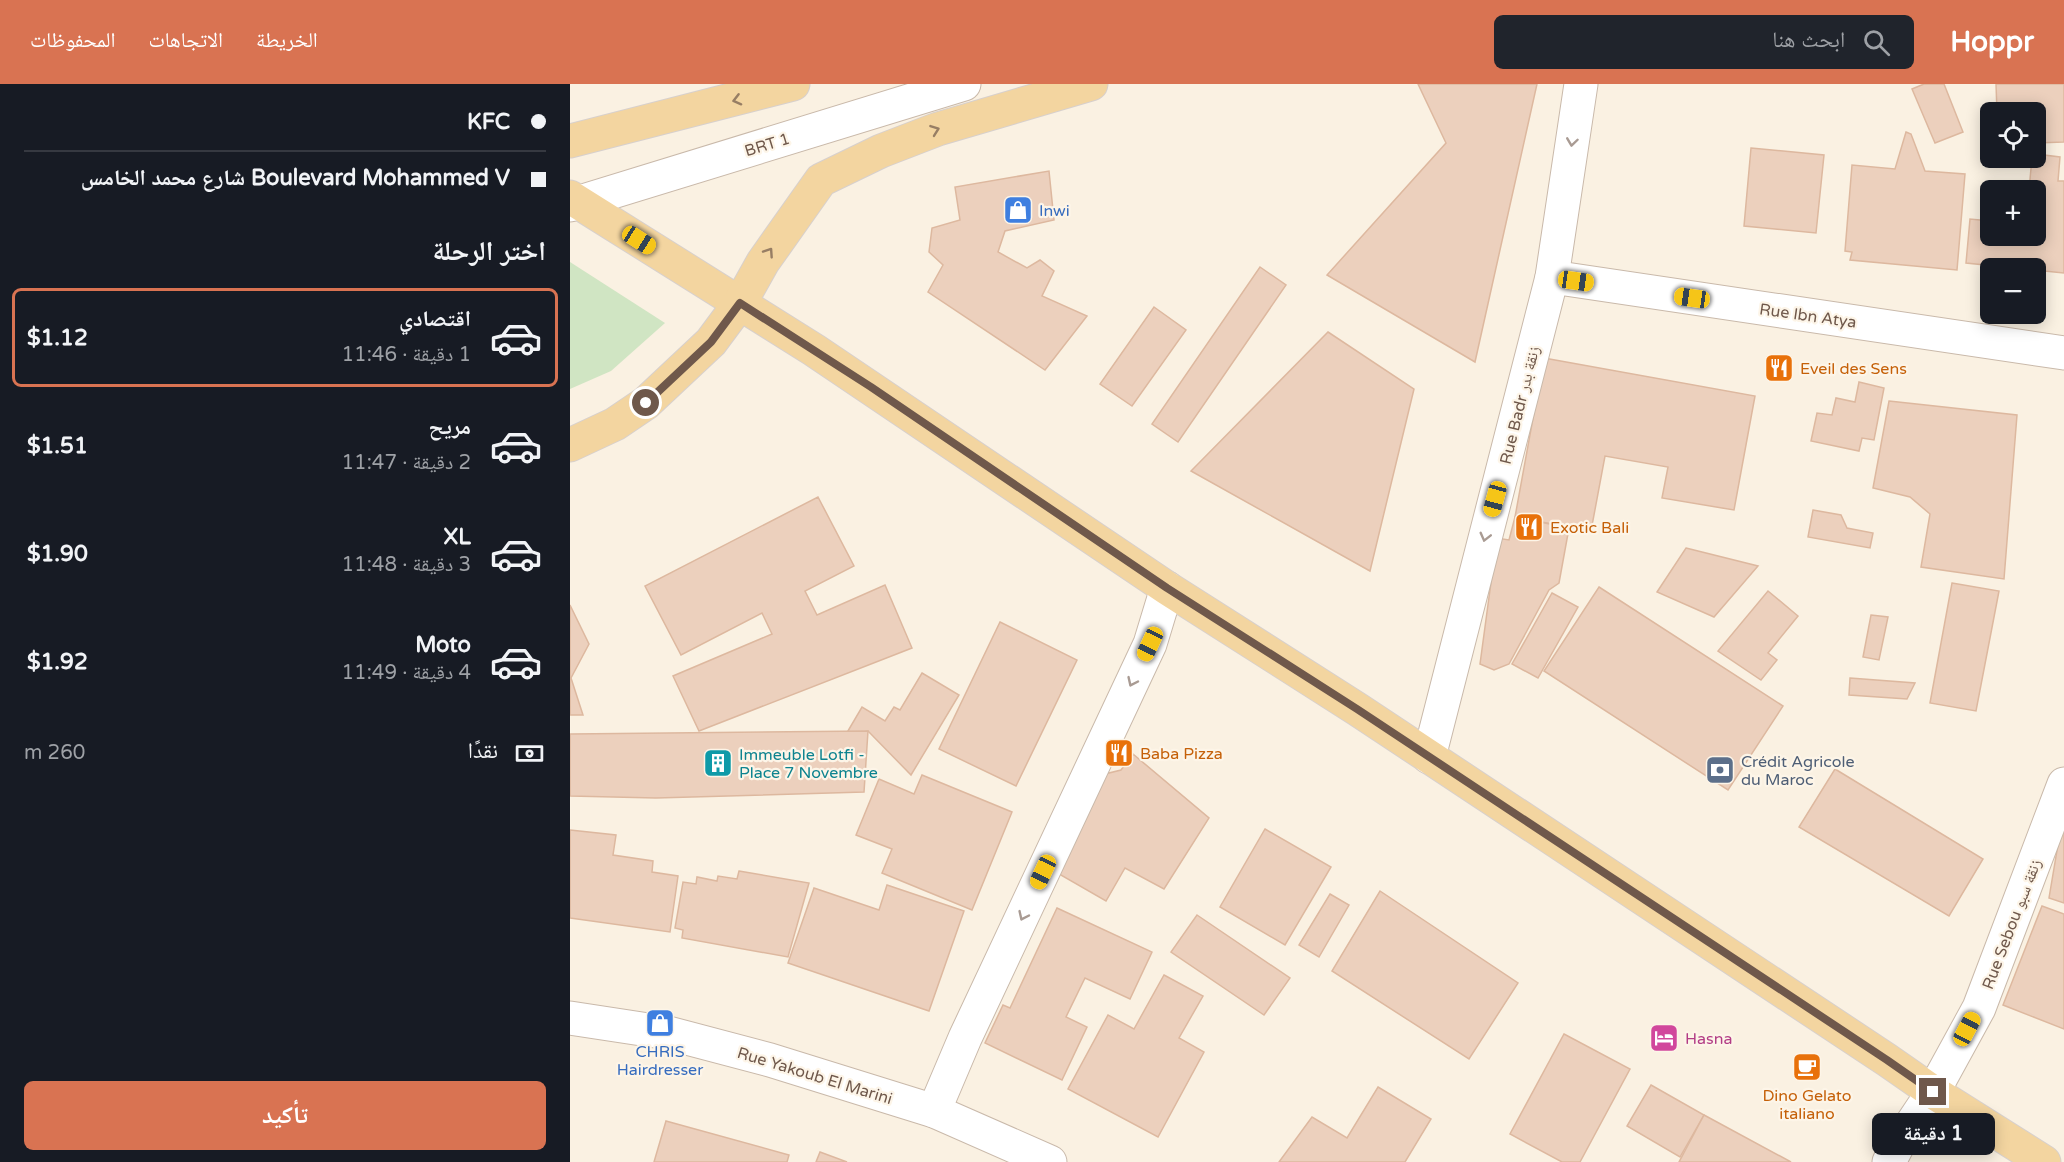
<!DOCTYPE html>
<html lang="ar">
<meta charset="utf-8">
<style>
:root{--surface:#171b24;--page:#20242c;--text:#f1f3f6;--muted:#9ea1a6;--line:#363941;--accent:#d97352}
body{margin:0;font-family:"Varela Round","Noto Naskh Arabic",sans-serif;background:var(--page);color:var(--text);direction:rtl;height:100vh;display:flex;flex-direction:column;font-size:22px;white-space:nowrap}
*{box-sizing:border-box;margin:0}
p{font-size:20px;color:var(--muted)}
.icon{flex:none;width:33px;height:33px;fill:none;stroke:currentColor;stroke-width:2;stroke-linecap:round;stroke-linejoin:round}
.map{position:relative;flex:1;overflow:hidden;direction:ltr}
.sheet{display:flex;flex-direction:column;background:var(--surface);width:570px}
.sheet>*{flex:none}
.top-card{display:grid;align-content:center;height:132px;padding:0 24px;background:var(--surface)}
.fabs{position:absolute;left:1410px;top:18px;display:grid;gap:12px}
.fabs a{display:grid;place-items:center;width:66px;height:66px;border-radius:9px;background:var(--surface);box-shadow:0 3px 15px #0003;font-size:30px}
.end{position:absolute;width:27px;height:27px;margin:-14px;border:8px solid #6f584b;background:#fff;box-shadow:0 0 0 3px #fff}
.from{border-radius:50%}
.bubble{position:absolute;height:42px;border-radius:9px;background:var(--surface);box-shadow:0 3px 15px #0003;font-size:20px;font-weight:800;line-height:42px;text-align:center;direction:rtl}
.car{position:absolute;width:18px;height:36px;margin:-18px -9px;border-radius:8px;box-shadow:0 0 4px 2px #0007;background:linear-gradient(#f5c518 24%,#345 0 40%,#f5c518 0 76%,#345 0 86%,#f5c518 0)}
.top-card b{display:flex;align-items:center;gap:21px;height:57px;font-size:22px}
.top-card b+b{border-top:2px solid var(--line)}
.top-card i{width:15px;height:15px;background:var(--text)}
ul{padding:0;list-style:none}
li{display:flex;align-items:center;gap:18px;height:99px;margin:0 12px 9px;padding:0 12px;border:3px solid transparent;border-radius:9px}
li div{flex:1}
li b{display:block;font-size:22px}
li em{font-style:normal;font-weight:800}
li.active{border-color:var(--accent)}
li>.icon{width:54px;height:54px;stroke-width:1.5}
h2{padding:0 24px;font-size:27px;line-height:72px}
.pay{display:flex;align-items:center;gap:15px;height:66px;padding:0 24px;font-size:22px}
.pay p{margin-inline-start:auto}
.action{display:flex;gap:12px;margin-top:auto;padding:12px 24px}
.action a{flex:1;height:69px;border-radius:9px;background:var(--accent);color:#fff;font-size:24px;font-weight:800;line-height:69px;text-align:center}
header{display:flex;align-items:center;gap:36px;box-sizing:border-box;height:84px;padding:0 30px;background:var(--accent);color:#fff}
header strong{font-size:28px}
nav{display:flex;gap:33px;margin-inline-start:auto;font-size:21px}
.search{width:420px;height:54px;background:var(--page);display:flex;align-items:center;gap:15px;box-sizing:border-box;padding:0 21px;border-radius:9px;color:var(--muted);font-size:22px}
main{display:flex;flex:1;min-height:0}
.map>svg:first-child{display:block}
.green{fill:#d0e5c3}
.building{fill:#ecd0bd;stroke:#ddb89f;stroke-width:1.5}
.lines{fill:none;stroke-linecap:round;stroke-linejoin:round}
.minor-casing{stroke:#c9b9aa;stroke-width:35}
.major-casing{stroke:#d7d0cd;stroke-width:35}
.minor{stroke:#fff;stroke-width:33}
.major{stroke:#f3d5a0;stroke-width:33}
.oneway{stroke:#977e64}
.oneway2{stroke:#a99b93}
.route{stroke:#6f584b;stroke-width:8}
.labels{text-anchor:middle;stroke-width:4.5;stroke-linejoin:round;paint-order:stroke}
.street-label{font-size:16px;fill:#6f584b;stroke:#fdf5e8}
.shop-label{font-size:16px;fill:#366cbe;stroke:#fdf5e8;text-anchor:start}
.food-label{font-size:16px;fill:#c56008;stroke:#fdf5e8;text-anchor:start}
.culture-label{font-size:16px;fill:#0d838f;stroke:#fdf5e8;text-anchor:start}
.service-label{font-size:16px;fill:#4e5e75;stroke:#fdf5e8;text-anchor:start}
.hotel-label{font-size:16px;fill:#b23c85;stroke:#fdf5e8;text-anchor:start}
</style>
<header>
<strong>Hoppr</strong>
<div class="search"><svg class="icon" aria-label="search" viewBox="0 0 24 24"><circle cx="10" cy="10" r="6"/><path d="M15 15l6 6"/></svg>ابحث هنا</div>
<nav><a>الخريطة</a><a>الاتجاهات</a><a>المحفوظات</a></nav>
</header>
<main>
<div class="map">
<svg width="1494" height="1078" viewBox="0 0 1494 1078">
<rect width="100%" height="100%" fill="#faf1e2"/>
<polygon class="green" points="0,178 95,239 41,287 0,305"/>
<g class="building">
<polygon points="848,0 967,0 905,278 757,191 876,59"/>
<polygon points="1354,0 1374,0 1393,48 1365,59 1342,5"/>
<polygon points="1426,0 1494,0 1494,58 1466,59 1466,28 1427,28"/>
<polygon points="1336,48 1341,50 1355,87 1395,90 1387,186 1280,176 1282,168 1275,167 1282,81 1325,85"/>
<polygon points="1181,64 1254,71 1246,149 1174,142"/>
<polygon points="1466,70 1490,73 1488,97 1494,97 1494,189 1396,179 1400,135 1420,137 1420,152 1466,152 1466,106 1459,106 1462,74 1466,74"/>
<polygon points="479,87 484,136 435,147 428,168 457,184 470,176 484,187 472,212 517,232 475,286 358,208 373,181 359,168 362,144 390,136 385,103"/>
<polygon points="690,183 716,201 608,358 582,340"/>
<polygon points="584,223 616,246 562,322 530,300"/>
<polygon points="758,248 844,305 800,487 621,387"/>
<polygon points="974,274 1185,312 1164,426 1092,414 1098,383 1035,372 1021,447 945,433"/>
<polygon points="1289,298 1314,304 1304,356 1292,354 1289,367 1241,357 1247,329 1262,331 1266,314 1285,318"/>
<polygon points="1319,317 1447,331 1434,495 1351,483 1360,430 1340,413 1303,404"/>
<polygon points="248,413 284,482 235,507 247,531 315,501 342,564 129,647 103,592 202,550 192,529 111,571 75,502"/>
<polygon points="1243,426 1271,431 1277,444 1303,449 1300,464 1238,453"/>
<polygon points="945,433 999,444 989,499 979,506 939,580 924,586 910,580 927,454 939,456"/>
<polygon points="1116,464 1188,482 1144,533 1087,508"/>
<polygon points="1382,499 1429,507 1406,627 1360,619"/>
<polygon points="1029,503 1213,622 1158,706 974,587"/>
<polygon points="1198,507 1228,532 1198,569 1207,576 1191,596 1148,567"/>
<polygon points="982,509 1008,523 968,594 942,580"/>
<polygon points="0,521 19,560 1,594 13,631 0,631"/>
<polygon points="1301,531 1318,533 1309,576 1293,573"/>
<polygon points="430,538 507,576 446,702 369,665"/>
<polygon points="352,589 389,611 341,691 298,647 275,652 292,623 315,637 324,623 330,626"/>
<polygon points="1280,594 1345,599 1337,615 1279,611"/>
<polygon points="298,647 294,708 86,714 0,712 0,650"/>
<polygon points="563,670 639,734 594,805 555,784 536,817 489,790 527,692 551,686"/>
<polygon points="1265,685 1413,775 1379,832 1229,743"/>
<polygon points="352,691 442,728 402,826 312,789 322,765 286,751 309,695 344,710"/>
<polygon points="1494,725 1494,819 1479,814"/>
<polygon points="695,745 761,783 715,861 650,823"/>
<polygon points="0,746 46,751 43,771 83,777 82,788 108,792 100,848 0,834"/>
<polygon points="169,787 239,799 218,873 112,854 113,846 105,844 113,798 126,800 127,793 147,797 148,792 167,795"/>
<polygon points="317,801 394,827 359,927 218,879 244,804 309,826"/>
<polygon points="810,807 948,899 899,975 762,887"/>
<polygon points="760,810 779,821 749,873 729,861"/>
<polygon points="1472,822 1494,830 1494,945 1433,921"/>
<polygon points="487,824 582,868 560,915 515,894 496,933 517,943 492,996 415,959 433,921 440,924"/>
<polygon points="627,831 720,894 694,931 601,868"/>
<polygon points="594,891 633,912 609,954 634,968 588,1053 498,1005 538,931 564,945"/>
<polygon points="994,950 1060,985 1010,1078 992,1078 940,1050"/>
<polygon points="1081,1001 1134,1031 1110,1073 1057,1042"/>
<polygon points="808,1003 861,1035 835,1078 709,1078 742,1033 777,1054"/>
<polygon points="1134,1031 1221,1078 1109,1078"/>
<polygon points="96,1037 219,1071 217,1078 84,1078"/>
<polygon points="250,1068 277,1078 246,1078"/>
</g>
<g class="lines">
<g class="minor-casing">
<g id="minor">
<polyline points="0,121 394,0"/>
<polyline points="982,193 1494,269"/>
<polyline points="859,673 982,193 1011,0"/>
<polyline points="0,934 98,949 200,976 364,1027 480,1078"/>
<polyline points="364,1027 395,954 580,560 597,504"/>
<polyline points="1319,1078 1329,1059 1363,1008 1409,924 1494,700"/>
</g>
</g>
<g class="major-casing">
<g id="major">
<polyline points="0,57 223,0"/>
<polyline points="0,113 244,266 597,504 787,625 1317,976 1363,1008 1474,1078"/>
<polyline points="0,361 45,340 76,319 141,258 170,219 193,178 251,96 311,67 368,45 521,0"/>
</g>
</g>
<use href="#minor" class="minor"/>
<use href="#major" class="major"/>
</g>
<defs><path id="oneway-chevron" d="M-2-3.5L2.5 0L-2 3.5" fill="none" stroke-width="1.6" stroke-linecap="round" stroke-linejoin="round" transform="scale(1.5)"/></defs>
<g class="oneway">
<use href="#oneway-chevron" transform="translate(167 16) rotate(166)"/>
<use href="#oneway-chevron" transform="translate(365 46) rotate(-20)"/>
<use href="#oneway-chevron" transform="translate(199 168) rotate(-56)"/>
</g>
<g class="oneway2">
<use href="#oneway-chevron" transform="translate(1002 58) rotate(98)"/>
<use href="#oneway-chevron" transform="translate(915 453) rotate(104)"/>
<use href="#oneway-chevron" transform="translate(562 598) rotate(115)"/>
<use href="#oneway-chevron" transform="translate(453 832) rotate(115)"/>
</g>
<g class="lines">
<polyline class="route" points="76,319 141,258 170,219 301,303 597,504 787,625 1317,976 1363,1008"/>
</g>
<defs>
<g id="shop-square" transform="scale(1.5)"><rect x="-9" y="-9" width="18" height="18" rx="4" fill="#3f7fe0" stroke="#fdf5e8"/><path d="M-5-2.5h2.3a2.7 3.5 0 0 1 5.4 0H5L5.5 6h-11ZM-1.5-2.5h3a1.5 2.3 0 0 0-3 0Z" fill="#fff"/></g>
<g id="restaurant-square" transform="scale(1.5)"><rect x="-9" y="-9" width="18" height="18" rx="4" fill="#e8710a" stroke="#fdf5e8"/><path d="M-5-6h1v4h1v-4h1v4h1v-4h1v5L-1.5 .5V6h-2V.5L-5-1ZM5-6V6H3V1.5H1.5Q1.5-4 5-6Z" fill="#fff"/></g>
<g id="building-square" transform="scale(1.5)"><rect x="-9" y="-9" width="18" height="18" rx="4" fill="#0f9aa8" stroke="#fdf5e8"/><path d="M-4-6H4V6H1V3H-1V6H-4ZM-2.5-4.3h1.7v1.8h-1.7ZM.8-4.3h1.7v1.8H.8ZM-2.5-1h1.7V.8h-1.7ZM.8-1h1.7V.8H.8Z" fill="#fff"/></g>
<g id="bank-square" transform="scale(1.5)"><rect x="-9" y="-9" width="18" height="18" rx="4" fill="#5c6f8a" stroke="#fdf5e8"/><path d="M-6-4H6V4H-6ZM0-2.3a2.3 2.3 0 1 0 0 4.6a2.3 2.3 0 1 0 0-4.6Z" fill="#fff"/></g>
<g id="hotel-square" transform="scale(1.5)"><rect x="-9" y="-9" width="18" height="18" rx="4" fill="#d1479c" stroke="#fdf5e8"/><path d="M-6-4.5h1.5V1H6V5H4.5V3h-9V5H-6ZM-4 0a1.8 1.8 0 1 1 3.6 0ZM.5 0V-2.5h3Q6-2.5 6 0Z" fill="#fff"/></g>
<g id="cafe-square" transform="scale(1.5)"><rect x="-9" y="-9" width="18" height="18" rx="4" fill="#e8710a" stroke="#fdf5e8"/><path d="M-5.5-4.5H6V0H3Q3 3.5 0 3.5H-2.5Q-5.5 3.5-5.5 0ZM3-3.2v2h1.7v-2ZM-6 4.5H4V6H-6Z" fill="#fff"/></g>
</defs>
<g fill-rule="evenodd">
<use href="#shop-square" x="448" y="126"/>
<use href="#restaurant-square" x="1209" y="284"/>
<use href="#restaurant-square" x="959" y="443"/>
<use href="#restaurant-square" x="549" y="669"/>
<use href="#building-square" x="148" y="679"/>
<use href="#bank-square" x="1150" y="686"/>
<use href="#shop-square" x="90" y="939"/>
<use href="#hotel-square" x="1094" y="954"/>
<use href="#cafe-square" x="1237" y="983"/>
</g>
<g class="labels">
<g class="street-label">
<text transform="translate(197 60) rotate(-17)" y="6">BRT 1</text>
<text transform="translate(1238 231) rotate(8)" y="6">Rue Ibn Atya</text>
<text transform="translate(949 321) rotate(-76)" y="6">Rue Badr زنقة بدر</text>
<text transform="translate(1441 840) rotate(-69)" y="6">Rue Sebou زنقة سبو</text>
<text transform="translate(245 991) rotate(17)" y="6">Rue Yakoub El Marini</text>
</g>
<g class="shop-label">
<text x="469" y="132">Inwi</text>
<text x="90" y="973" text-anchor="middle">CHRIS<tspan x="90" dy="18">Hairdresser</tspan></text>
</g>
<g class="food-label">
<text x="1230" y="290">Eveil des Sens</text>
<text x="980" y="449">Exotic Bali</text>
<text x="570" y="675">Baba Pizza</text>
<text x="1237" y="1017" text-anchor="middle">Dino Gelato<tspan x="1237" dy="18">italiano</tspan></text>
</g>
<g class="culture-label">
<text x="169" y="676">Immeuble Lotfi -<tspan x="169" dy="18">Place 7 Novembre</tspan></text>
</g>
<g class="service-label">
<text x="1171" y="683">Crédit Agricole<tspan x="1171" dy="18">du Maroc</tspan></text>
</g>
<g class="hotel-label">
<text x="1115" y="960">Hasna</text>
</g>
</g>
</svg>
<div class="fabs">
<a><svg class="icon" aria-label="locate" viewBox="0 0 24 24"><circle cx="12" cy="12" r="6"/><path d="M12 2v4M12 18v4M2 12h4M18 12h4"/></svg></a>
<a>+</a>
<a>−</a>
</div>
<i class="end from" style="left:76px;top:319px"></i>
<i class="end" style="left:1363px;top:1008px"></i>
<div class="bubble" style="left:1302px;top:1029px;width:123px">1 دقيقة</div>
<i class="car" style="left:69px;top:156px;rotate:122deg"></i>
<i class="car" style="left:1006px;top:197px;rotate:98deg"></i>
<i class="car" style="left:1122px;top:214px;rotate:278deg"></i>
<i class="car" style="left:925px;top:415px;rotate:195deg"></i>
<i class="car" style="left:580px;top:560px;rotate:205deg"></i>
<i class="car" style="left:473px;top:788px;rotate:205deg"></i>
<i class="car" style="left:1397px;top:945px;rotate:28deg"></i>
</div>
<section class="sheet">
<div class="top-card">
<b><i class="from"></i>KFC</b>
<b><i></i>Boulevard Mohammed V شارع محمد الخامس</b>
</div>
<h2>اختر الرحلة</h2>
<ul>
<li class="active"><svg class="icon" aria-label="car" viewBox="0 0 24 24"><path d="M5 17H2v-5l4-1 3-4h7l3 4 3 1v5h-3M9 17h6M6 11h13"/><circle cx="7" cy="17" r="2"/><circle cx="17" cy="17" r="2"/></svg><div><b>اقتصادي</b><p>1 دقيقة · 11:46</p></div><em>$1.12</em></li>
<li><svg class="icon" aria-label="car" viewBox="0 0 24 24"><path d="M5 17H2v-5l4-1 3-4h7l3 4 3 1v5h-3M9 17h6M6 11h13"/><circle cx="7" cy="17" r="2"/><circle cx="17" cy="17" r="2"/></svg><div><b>مريح</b><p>2 دقيقة · 11:47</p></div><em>$1.51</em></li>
<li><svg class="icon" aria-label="car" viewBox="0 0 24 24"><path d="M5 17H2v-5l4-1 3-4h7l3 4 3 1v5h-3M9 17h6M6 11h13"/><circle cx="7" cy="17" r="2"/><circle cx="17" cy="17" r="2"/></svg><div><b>XL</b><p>3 دقيقة · 11:48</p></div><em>$1.90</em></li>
<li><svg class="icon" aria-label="car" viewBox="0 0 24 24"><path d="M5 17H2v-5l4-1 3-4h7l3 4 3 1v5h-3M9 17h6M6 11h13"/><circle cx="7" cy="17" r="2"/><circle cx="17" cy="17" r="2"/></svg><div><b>Moto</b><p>4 دقيقة · 11:49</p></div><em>$1.92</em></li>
</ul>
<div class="pay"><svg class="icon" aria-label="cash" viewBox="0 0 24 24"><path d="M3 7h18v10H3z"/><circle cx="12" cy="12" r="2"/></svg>نقدًا<p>260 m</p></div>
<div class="action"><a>تأكيد</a></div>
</section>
</main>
